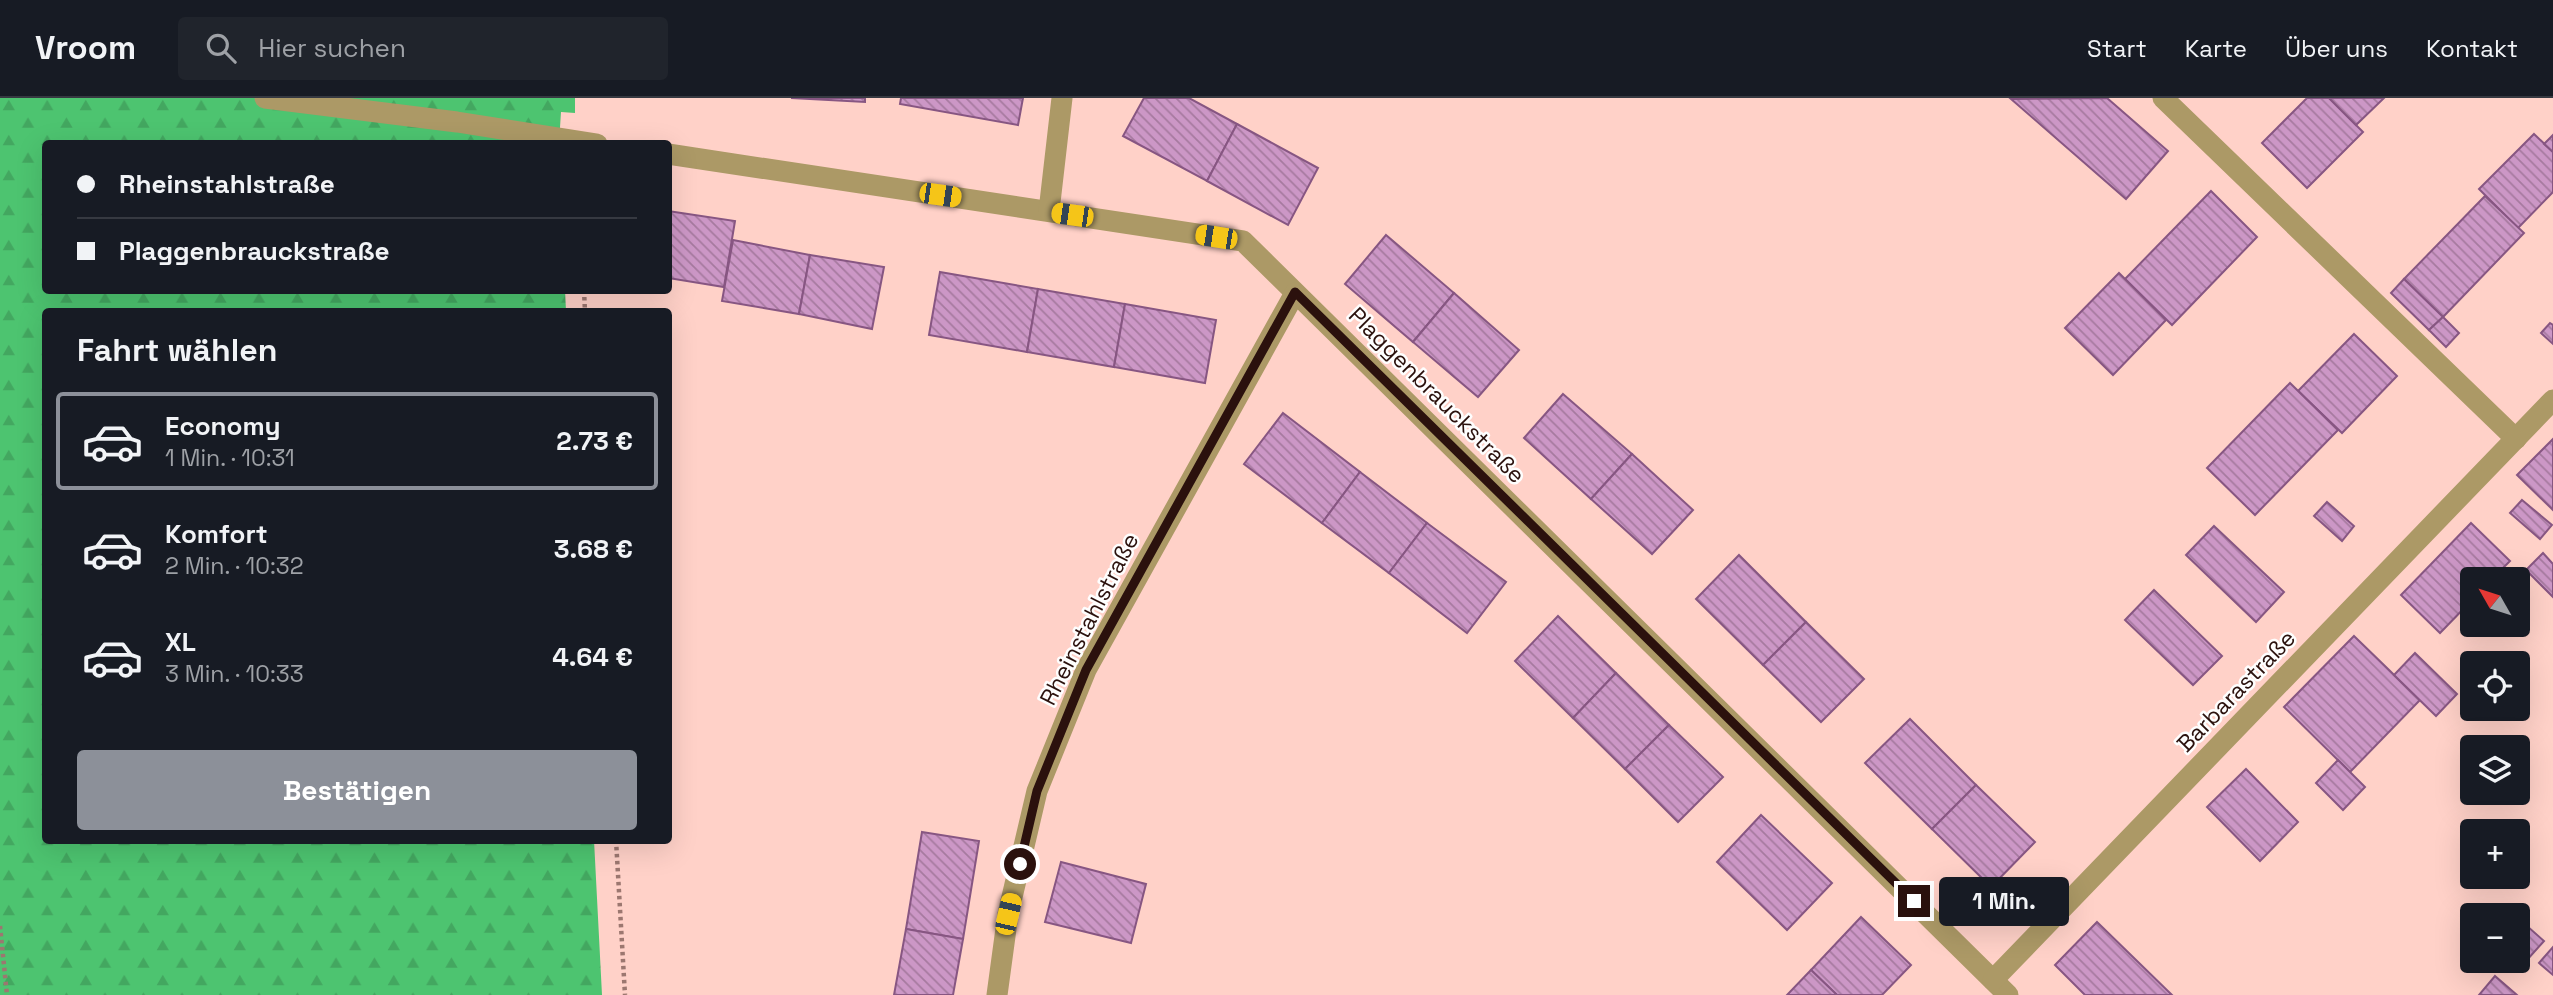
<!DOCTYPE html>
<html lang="de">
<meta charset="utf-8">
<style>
:root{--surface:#171b24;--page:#20242c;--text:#f1f3f6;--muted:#9ea1a6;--line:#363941;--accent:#8c9099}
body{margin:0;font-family:"Space Grotesk",sans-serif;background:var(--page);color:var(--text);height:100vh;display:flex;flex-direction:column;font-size:26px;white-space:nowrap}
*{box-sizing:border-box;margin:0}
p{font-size:23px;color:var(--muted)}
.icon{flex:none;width:38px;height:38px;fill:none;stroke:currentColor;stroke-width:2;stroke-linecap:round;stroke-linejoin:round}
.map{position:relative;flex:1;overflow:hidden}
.details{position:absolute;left:42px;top:210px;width:630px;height:536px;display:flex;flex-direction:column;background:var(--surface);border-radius:7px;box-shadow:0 7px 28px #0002}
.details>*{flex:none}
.hud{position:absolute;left:42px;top:42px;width:630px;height:154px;border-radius:7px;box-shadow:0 7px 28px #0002;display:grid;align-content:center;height:154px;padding:0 35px;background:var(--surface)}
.needle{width:46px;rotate:309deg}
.fabs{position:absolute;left:2460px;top:469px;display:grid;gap:14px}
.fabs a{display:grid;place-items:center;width:70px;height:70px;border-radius:7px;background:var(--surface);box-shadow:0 7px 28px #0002;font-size:35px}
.end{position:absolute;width:32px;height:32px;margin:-16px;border:9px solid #2b110d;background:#fff;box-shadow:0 0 0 4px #fff}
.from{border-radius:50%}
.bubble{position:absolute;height:49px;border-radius:7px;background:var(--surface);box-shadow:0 7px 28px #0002;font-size:23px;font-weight:700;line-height:49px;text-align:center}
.car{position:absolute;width:21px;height:42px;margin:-21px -10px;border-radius:9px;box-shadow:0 0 5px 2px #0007;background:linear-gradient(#f5c518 24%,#345 0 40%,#f5c518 0 76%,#345 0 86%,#f5c518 0)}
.hud b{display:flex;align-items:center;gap:24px;height:66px;font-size:26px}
.hud b+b{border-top:2px solid var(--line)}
.hud i{width:18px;height:18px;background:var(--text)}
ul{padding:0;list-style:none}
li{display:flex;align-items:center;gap:21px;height:98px;margin:0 14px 10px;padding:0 21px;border:4px solid transparent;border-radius:7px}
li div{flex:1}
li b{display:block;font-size:26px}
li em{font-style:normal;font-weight:700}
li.on{border-color:var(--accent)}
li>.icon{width:63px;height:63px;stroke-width:1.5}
h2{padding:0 35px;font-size:32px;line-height:84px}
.cta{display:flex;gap:14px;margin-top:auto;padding:14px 35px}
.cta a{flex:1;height:80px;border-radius:7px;background:var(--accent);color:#fff;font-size:28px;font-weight:700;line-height:80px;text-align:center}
header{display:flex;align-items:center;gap:42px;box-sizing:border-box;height:98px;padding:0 35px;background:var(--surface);border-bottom:2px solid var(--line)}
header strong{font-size:33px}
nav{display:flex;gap:38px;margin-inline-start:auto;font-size:24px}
.search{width:490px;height:63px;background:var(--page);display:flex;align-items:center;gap:18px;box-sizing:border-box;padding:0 24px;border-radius:7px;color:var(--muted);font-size:26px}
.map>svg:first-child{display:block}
.forest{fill:url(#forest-firs)}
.building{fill:url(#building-back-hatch);stroke:#875682;stroke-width:2}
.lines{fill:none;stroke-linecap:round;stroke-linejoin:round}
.path{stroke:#9c7770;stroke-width:4.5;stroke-dasharray:3.5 3.5;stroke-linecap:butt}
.minor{stroke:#ac9966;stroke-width:21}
.route{stroke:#2b110d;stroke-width:9}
.labels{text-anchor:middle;stroke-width:5;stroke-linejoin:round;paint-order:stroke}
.street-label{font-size:23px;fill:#2b110d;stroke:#fefefe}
</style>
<header>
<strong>Vroom</strong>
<div class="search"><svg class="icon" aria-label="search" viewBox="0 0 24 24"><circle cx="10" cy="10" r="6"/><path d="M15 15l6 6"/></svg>Hier suchen</div>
<nav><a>Start</a><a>Karte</a><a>Über uns</a><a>Kontakt</a></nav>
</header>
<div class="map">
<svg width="2553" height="897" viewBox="0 0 2553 897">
<defs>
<pattern id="forest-firs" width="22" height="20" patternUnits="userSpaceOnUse" patternTransform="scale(1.75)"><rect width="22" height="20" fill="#4dc470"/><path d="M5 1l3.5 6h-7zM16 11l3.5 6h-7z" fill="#43a760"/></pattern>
<pattern id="building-back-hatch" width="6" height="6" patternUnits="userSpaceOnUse" patternTransform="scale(1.75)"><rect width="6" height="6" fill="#cc97c6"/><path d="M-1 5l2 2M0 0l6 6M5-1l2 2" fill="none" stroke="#a67a9f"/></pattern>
</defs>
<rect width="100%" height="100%" fill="#ffd1c8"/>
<polygon class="forest" points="0,0 575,0 575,15 561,14 559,45 46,46 46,192 565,192 566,213 46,214 46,742 594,742 602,897 0,897"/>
<g class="building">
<polygon points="791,0 865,0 865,4"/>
<polygon points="901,0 1023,0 1018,27 900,6"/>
<polygon points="1144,0 1189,0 1237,26 1207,83 1123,38"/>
<polygon points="2107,0 2168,53 2126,101 2011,1"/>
<polygon points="2307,0 2329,0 2363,34 2307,90 2262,45"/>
<polygon points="2329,0 2384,0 2356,27"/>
<polygon points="1237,26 1318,70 1288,127 1207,83"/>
<polygon points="2534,36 2553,54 2553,94 2518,130 2479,91"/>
<polygon points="2553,37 2553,54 2544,46"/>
<polygon points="2211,93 2257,139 2172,227 2125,181"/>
<polygon points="2485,98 2524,135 2443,219 2404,181"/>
<polygon points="668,113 735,123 724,189 668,180"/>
<polygon points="1386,137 1454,195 1413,244 1345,186"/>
<polygon points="733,142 810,157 799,216 722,203"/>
<polygon points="810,157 884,169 872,231 799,216"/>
<polygon points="940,174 1038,191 1027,254 929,237"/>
<polygon points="2119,175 2166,222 2113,277 2065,230"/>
<polygon points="2404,181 2443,219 2429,232 2391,195"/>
<polygon points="1038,191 1125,206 1114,269 1027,254"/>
<polygon points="1454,195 1519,252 1478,299 1413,244"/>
<polygon points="1125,206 1216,222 1205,285 1114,269"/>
<polygon points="2443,219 2459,235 2446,249 2429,232"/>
<polygon points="2550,225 2553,227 2553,246 2541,235"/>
<polygon points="2354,236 2397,278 2342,335 2298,293"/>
<polygon points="2290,285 2338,332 2255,417 2207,370"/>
<polygon points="1563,296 1632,356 1591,401 1524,340"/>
<polygon points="1283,315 1360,374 1322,425 1244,366"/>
<polygon points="2553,341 2553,412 2517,377"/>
<polygon points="1632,356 1693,412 1652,456 1591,401"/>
<polygon points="1360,374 1427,425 1389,475 1322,425"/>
<polygon points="2522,402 2552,427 2540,441 2510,415"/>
<polygon points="2327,404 2354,428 2342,443 2314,418"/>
<polygon points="1427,425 1506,484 1467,535 1389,475"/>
<polygon points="2471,425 2510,463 2492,481 2473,481 2473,501 2440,535 2401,497"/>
<polygon points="2214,428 2284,494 2256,524 2186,457"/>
<polygon points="2543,455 2553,466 2553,499 2526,472"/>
<polygon points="1739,457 1806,524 1763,567 1696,501"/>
<polygon points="2154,492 2222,558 2193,587 2125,522"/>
<polygon points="1558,518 1616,575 1573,620 1515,563"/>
<polygon points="1806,524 1864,581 1821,624 1763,567"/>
<polygon points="2354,538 2420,602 2350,674 2284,609"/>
<polygon points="2415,555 2457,596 2436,618 2394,577"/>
<polygon points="1616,575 1669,627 1625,671 1573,620"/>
<polygon points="1910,621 1976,687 1932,731 1865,665"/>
<polygon points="1669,627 1723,679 1678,724 1625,671"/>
<polygon points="2338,662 2365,689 2343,712 2316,685"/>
<polygon points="2246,671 2298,724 2260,763 2207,709"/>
<polygon points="1976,687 2035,744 1991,789 1932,731"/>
<polygon points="1761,717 1832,785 1787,832 1717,764"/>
<polygon points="922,734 979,743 963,841 906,831"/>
<polygon points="1061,764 1146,786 1131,845 1045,824"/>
<polygon points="1861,819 1911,867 1882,897 1837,897 1811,872"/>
<polygon points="2518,820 2544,843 2517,873 2505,863 2518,863"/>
<polygon points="2097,824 2172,897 2085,897 2055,867"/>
<polygon points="906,831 963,841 953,897 894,897"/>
<polygon points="2553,849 2553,877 2539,865"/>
<polygon points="1811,872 1837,897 1787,897"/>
<polygon points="2495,878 2517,897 2479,897"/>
</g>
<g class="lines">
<g class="path">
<polyline points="584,192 585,214"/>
<polyline points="616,742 625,897"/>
<polyline points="0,828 7,897"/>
</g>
<g class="minor">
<polyline points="265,0 457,24 597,46"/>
<polyline points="2163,0 2516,341"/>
<polyline points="668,56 1243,143 2008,897"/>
<polyline points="1049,113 1062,0"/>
<polyline points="1993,882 2553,302"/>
<polyline points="997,897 1008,816 1037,693 1086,572 1295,195"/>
</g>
</g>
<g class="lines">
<polyline class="route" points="1020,766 1037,693 1086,572 1295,194 1914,803"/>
</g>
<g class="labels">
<g class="street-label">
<text transform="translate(1437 297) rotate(45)" y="8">Plaggenbrauckstraße</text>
<text transform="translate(1089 521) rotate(-63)" y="8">Rheinstahlstraße</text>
<text transform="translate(2236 593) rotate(-46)" y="8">Barbarastraße</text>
</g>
</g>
</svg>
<div class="fabs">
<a><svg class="needle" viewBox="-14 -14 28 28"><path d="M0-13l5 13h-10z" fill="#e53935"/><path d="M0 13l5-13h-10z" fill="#9ea1a6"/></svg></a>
<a><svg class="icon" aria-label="locate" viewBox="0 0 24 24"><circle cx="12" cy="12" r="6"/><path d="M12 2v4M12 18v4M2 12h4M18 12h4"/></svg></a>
<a><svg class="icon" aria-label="layers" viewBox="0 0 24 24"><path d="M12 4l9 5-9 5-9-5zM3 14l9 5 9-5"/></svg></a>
<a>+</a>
<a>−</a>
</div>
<i class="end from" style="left:1020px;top:766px"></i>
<i class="end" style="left:1914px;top:803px"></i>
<div class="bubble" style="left:1939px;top:779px;width:130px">1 Min.</div>
<i class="car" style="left:940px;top:97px;rotate:98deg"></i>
<i class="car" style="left:1072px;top:117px;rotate:278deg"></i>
<i class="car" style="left:1216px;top:139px;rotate:279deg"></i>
<i class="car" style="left:1008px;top:816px;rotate:13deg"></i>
<div class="hud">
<b><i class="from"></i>Rheinstahlstraße</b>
<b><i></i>Plaggenbrauckstraße</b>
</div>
<section class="details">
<h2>Fahrt wählen</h2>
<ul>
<li class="on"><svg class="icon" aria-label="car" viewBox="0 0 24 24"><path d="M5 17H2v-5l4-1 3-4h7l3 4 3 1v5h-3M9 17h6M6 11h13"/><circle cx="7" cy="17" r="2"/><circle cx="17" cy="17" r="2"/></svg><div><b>Economy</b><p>1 Min. · 10:31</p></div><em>2.73 €</em></li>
<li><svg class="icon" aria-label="car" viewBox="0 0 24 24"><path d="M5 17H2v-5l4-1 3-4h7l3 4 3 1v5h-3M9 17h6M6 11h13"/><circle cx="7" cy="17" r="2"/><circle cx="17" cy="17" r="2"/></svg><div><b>Komfort</b><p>2 Min. · 10:32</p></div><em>3.68 €</em></li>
<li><svg class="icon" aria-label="car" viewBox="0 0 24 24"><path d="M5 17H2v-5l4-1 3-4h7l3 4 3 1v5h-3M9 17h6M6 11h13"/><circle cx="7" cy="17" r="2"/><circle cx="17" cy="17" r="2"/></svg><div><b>XL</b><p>3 Min. · 10:33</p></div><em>4.64 €</em></li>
</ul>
<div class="cta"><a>Bestätigen</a></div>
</section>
</div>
